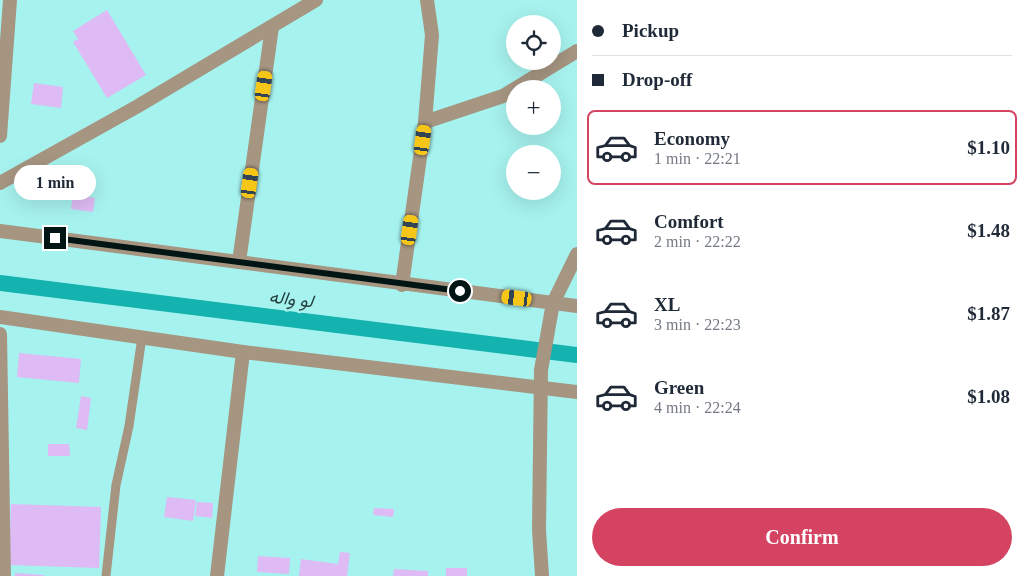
<!DOCTYPE html>
<meta charset="utf-8">
<style>
:root{--surface:#fff;--page:#f2f2f3;--text:#1f2937;--muted:#747a83;--line:#e0e1e3;--accent:#d44462}
body{margin:0;font-family:"Times New Roman",Vazirmatn,serif;background:var(--page);color:var(--text);height:100vh;display:flex;flex-direction:column;font-size:19px;white-space:nowrap}
*{box-sizing:border-box;margin:0}
p{font-size:16px;color:var(--muted)}
.icon{flex:none;width:28px;height:28px;fill:none;stroke:currentColor;stroke-width:2;stroke-linecap:round;stroke-linejoin:round}
.map{position:relative;flex:1;overflow:hidden}
.drawer{display:flex;flex-direction:column;background:var(--surface);width:450px}
.drawer>*{flex:none}
.banner{display:grid;align-content:center;height:110px;padding:0 15px;background:var(--surface)}
.tools{position:absolute;left:506px;top:15px;display:grid;gap:10px}
.tools a{display:grid;place-items:center;width:55px;height:55px;border-radius:50%;background:var(--surface);box-shadow:0 5px 20px #0002;font-size:25px}
.end{position:absolute;width:22px;height:22px;margin:-11px;border:6px solid #011515;background:#fff;box-shadow:0 0 0 2px #fff}
.from{border-radius:50%}
.bubble{position:absolute;height:35px;border-radius:18px;background:var(--surface);box-shadow:0 5px 20px #0002;font-size:16px;font-weight:700;line-height:35px;text-align:center}
.car{position:absolute;width:15px;height:30px;margin:-15px -8px;border-radius:6px;box-shadow:0 0 4px 1px #0007;background:linear-gradient(#f5c518 24%,#345 0 40%,#f5c518 0 76%,#345 0 86%,#f5c518 0)}
.banner b{display:flex;align-items:center;gap:18px;height:48px;font-size:19px}
.banner b+b{border-top:1px solid var(--line)}
.banner i{width:12px;height:12px;background:var(--text)}
ul{padding:0;list-style:none}
li{display:flex;align-items:center;gap:15px;height:75px;margin:0 10px 8px;padding:0 5px;border:2px solid transparent;border-radius:8px}
li div{flex:1}
li b{display:block;font-size:19px}
li em{font-style:normal;font-weight:700}
li.active{border-color:var(--accent)}
li>.icon{width:45px;height:45px;stroke-width:1.5}
.button{display:flex;gap:10px;margin-top:auto;padding:10px 15px}
.button a{flex:1;height:58px;border-radius:30px;background:var(--accent);color:#fff;font-size:20px;font-weight:700;line-height:58px;text-align:center}
main{display:flex;flex:1;min-height:0}
.map>svg:first-child{display:block}
.lines{fill:none;stroke-linecap:round;stroke-linejoin:round}
.canal{stroke:#15b3af;stroke-width:16}
.building{fill:#debbf4}
.service{stroke:#a59581;stroke-width:9}
.minor{stroke:#a59581;stroke-width:14}
.tertiary{stroke:#a59581;stroke-width:14}
.route{stroke:#011515;stroke-width:6}
.labels{text-anchor:middle;stroke-width:5;stroke-linejoin:round;paint-order:stroke}
.water-label{font-size:18px;font-style:italic;fill:#23403f;stroke:#a6f2ee}
</style>
<main>
<div class="map">
<svg width="577" height="576" viewBox="0 0 577 576">
<rect width="100%" height="100%" fill="#a6f2ee"/>
<g class="lines">
<polyline class="canal" points="0,283 577,355"/>
</g>
<g class="building">
<polygon points="107,10 146,75 107,98 73,42 78,39 73,31"/>
<polygon points="34,83 63,87 61,108 31,104"/>
<polygon points="73,194 95,198 93,212 71,209"/>
<polygon points="19,353 81,359 79,383 17,377"/>
<polygon points="81,396 91,398 87,430 76,428"/>
<polygon points="48,444 69,444 70,456 48,456"/>
<polygon points="167,497 196,500 193,521 164,517"/>
<polygon points="197,502 213,503 212,518 195,516"/>
<polygon points="11,504 101,507 99,568 9,565"/>
<polygon points="374,508 394,509 393,517 373,515"/>
<polygon points="340,552 350,553 347,576 299,576 301,559 338,564"/>
<polygon points="258,556 290,558 289,574 257,572"/>
<rect x="446" y="568" width="21" height="8"/>
<polygon points="394,569 428,571 428,576 393,576"/>
<polygon points="15,573 44,575 44,576 15,576"/>
</g>
<g class="lines">
<polyline class="service" points="106,576 116,485 129,426 142,337"/>
<g class="minor">
<polyline points="425,122 503,96 577,51"/>
<polyline points="0,136 10,0"/>
<polyline points="0,183 138,106 316,0"/>
<polyline points="239,262 272,27"/>
<polyline points="402,285 425,122 432,35 427,0"/>
<polyline points="0,334 4,576"/>
<polyline points="217,576 243,352"/>
<polyline points="542,576 539,530 541,370 553,303 577,254"/>
</g>
<g class="tertiary">
<polyline points="0,231 577,306"/>
<polyline points="0,317 243,352 577,392"/>
</g>
</g>
<g class="lines">
<polyline class="route" points="55,238 460,291"/>
</g>
<g class="labels">
<g class="water-label">
<text transform="translate(291 299) rotate(7)" y="6">لو واله</text>
</g>
</g>
</svg>
<div class="tools">
<a><svg class="icon" aria-label="locate" viewBox="0 0 24 24"><circle cx="12" cy="12" r="6"/><path d="M12 2v4M12 18v4M2 12h4M18 12h4"/></svg></a>
<a>+</a>
<a>−</a>
</div>
<i class="end from" style="left:460px;top:291px"></i>
<i class="end" style="left:55px;top:238px"></i>
<div class="bubble" style="left:14px;top:165px;width:82px">1 min</div>
<i class="car" style="left:264px;top:86px;rotate:8deg"></i>
<i class="car" style="left:423px;top:140px;rotate:8deg"></i>
<i class="car" style="left:250px;top:183px;rotate:8deg"></i>
<i class="car" style="left:410px;top:230px;rotate:8deg"></i>
<i class="car" style="left:517px;top:298px;rotate:277deg"></i>
</div>
<section class="drawer">
<div class="banner">
<b><i class="from"></i>Pickup</b>
<b><i></i>Drop-off</b>
</div>
<ul>
<li class="active"><svg class="icon" aria-label="car" viewBox="0 0 24 24"><path d="M5 17H2v-5l4-1 3-4h7l3 4 3 1v5h-3M9 17h6M6 11h13"/><circle cx="7" cy="17" r="2"/><circle cx="17" cy="17" r="2"/></svg><div><b>Economy</b><p>1 min · 22:21</p></div><em>$1.10</em></li>
<li><svg class="icon" aria-label="car" viewBox="0 0 24 24"><path d="M5 17H2v-5l4-1 3-4h7l3 4 3 1v5h-3M9 17h6M6 11h13"/><circle cx="7" cy="17" r="2"/><circle cx="17" cy="17" r="2"/></svg><div><b>Comfort</b><p>2 min · 22:22</p></div><em>$1.48</em></li>
<li><svg class="icon" aria-label="car" viewBox="0 0 24 24"><path d="M5 17H2v-5l4-1 3-4h7l3 4 3 1v5h-3M9 17h6M6 11h13"/><circle cx="7" cy="17" r="2"/><circle cx="17" cy="17" r="2"/></svg><div><b>XL</b><p>3 min · 22:23</p></div><em>$1.87</em></li>
<li><svg class="icon" aria-label="car" viewBox="0 0 24 24"><path d="M5 17H2v-5l4-1 3-4h7l3 4 3 1v5h-3M9 17h6M6 11h13"/><circle cx="7" cy="17" r="2"/><circle cx="17" cy="17" r="2"/></svg><div><b>Green</b><p>4 min · 22:24</p></div><em>$1.08</em></li>
</ul>
<div class="button"><a>Confirm</a></div>
</section>
</main>
